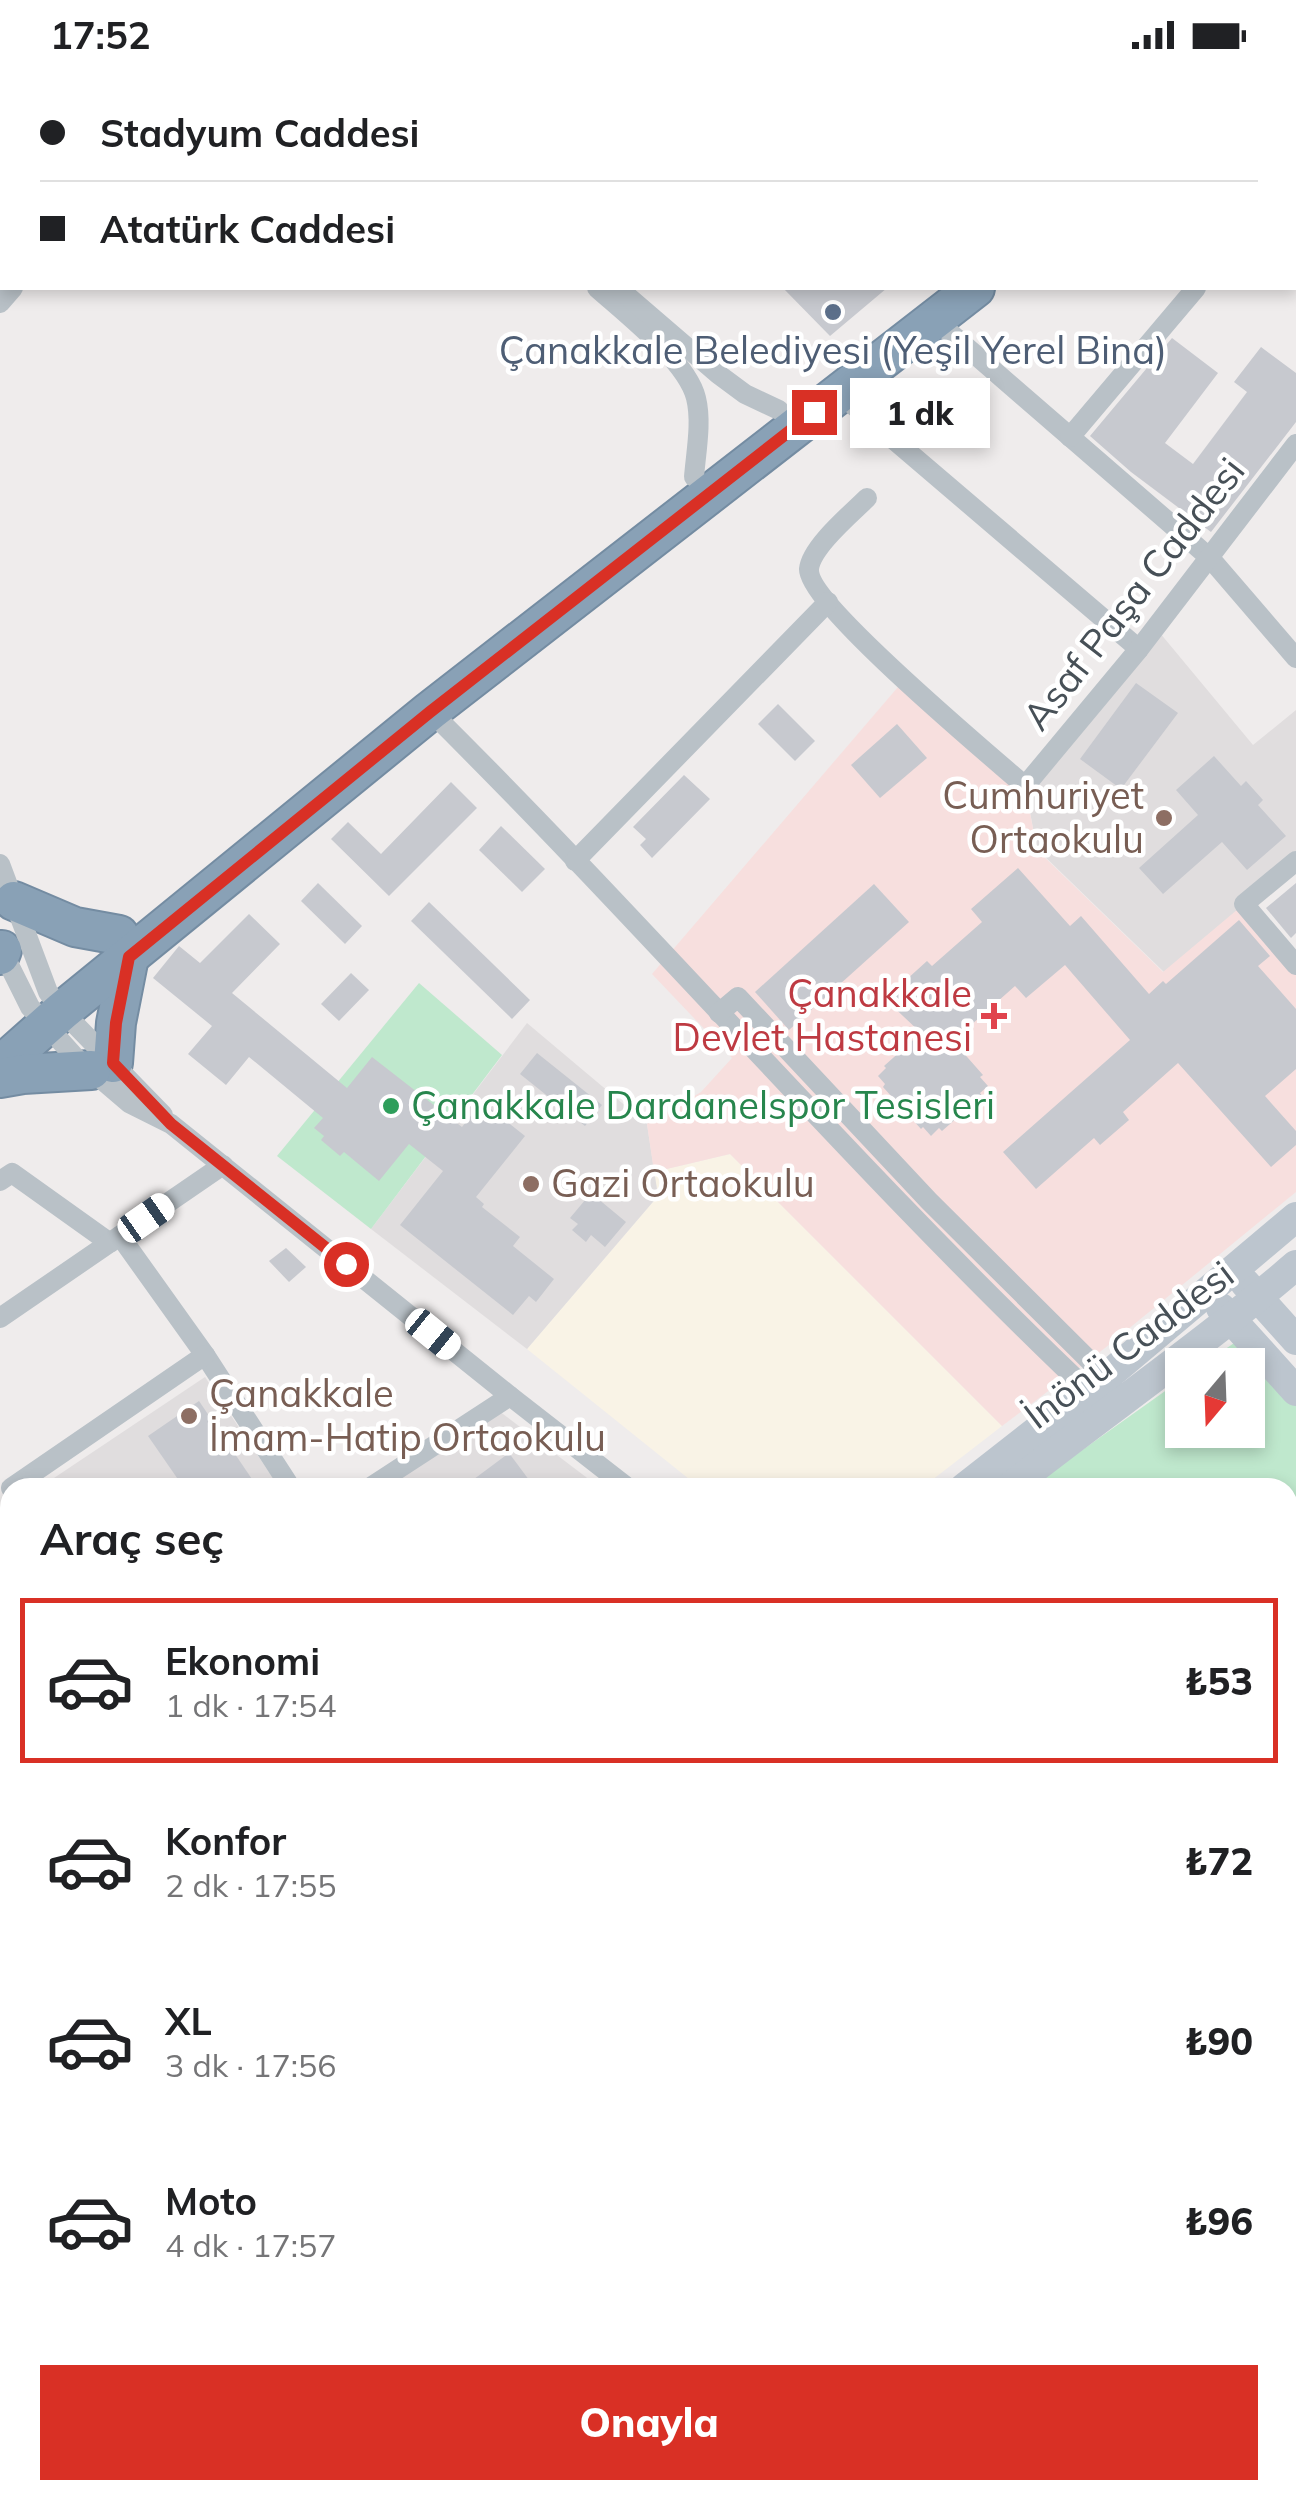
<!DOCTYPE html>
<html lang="tr">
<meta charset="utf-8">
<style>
:root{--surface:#fff;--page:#f6f6f6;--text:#202124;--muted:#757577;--line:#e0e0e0;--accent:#d93025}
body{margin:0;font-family:Mulish,sans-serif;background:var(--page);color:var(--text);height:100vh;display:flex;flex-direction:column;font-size:38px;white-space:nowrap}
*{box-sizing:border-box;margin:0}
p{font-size:32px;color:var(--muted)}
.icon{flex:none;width:55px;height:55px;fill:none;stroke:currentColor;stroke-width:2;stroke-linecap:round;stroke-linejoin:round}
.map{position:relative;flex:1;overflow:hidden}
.details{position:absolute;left:0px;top:1408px;width:1298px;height:1022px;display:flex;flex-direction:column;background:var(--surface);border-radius:30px 30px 0 0;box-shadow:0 5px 15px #0003}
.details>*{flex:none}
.hud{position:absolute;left:0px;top:0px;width:1298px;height:220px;box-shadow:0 5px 15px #0003;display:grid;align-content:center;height:220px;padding:0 40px;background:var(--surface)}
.needle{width:65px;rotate:199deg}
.buttons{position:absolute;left:1165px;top:1278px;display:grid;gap:20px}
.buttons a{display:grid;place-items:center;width:100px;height:100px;border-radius:0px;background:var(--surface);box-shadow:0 5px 15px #0003;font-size:50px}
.end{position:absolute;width:45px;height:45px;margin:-22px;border:12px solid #d93025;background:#fff;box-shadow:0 0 0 5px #fff}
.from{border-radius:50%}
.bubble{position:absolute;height:70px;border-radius:0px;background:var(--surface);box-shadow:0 5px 15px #0003;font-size:32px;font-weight:800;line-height:70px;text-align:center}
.car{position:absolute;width:30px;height:60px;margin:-30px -15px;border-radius:12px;box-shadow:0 0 8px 2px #0007;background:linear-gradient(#fff 24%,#345 0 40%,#fff 0 76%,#345 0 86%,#fff 0)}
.hud b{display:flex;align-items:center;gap:35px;height:95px;font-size:38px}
.hud b+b{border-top:2px solid var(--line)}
.hud i{width:25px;height:25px;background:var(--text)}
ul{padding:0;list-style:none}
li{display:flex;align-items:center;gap:30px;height:165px;margin:0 20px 15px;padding:0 20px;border:5px solid transparent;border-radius:0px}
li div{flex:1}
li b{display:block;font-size:38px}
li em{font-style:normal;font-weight:800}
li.selected{border-color:var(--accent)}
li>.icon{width:90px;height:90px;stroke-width:1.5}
h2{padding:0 40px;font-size:45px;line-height:120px}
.button{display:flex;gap:20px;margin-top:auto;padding:20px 40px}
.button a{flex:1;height:115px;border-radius:0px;background:var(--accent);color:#fff;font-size:40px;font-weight:800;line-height:115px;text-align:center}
.status{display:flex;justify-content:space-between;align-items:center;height:70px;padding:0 50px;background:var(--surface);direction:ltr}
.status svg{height:28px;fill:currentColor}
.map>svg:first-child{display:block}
.commercial{fill:#f9f3e6}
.education{fill:#e0ddde}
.medical{fill:#f7dfde}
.green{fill:#bfe8cd}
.water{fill:#90d3e1}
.building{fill:#c7c9cf}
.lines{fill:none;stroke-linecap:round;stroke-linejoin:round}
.highway-casing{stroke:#748ca2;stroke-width:42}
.street{stroke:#b9c1c7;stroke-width:20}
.secondary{stroke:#bcc5ce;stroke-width:30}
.highway{stroke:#89a1b6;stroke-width:38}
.route{stroke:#d93025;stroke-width:12}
.service-dot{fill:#5c6f8a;stroke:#fff;stroke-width:4}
.education-dot{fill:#8d6e63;stroke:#fff;stroke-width:4}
.health-dot{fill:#e0444e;stroke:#fff;stroke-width:4}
.leisure-dot{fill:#2e9e5b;stroke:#fff;stroke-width:4}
.labels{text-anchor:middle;stroke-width:9;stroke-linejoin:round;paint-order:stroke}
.service-label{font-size:38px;fill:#4e5e75;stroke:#fff}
.street-label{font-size:38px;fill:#475057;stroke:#fff}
.education-label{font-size:38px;fill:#785e54;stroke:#fff;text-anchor:start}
.health-label{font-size:38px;fill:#be3a42;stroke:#fff;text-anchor:end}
.leisure-label{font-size:38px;fill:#27864d;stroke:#fff;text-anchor:start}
</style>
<div class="status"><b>17:52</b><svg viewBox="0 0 49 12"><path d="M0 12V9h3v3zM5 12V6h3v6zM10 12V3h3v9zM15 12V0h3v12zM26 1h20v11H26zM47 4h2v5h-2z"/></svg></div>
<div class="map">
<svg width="1296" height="2428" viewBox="0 0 1296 2428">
<rect width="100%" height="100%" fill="#efecec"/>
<polygon class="commercial" points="730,1084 1002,1356 923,1417 699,1417 527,1279 658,1126 654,1102"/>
<g class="education">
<polygon points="1155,557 1253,675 1296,640 1296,791 1164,902 1037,779 1025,716"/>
<polygon points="527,953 647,1054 658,1126 527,1279 371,1159"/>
<polygon points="205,1307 279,1417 39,1418"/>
<polygon points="499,1341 599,1417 383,1418"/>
<polygon points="10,1437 10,1638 9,1639 0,1626 0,1444"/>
</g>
<polygon class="medical" points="904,610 1025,716 1037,780 1163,902 1244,834 1296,895 1296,1122 1105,1278 1002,1356 730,1084 654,1102 647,1054 701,1022 732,988 652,904"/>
<g class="green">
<polygon points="419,913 502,985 371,1159 277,1086"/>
<polygon points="1240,1269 1296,1329 1296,1910 1288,1913 1288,1418 1029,1418 1182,1309 1182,1360 1248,1360 1248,1295 1202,1295"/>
</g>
<g class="water">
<polygon points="1296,2330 1296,2428 1117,2428 1131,2420 1288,2420 1288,2335"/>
<polygon points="854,2420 1110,2420 1095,2428 832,2428"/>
</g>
<g class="building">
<polygon points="783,218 887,218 830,266"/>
<polygon points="1172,268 1218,303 1165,373 1193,394 1247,322 1234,312 1261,277 1296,303 1296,352 1211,462 1131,402 1090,366"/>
<polygon points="1136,613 1178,643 1121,719 1080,689"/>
<polygon points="778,634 815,671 795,691 758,654"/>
<polygon points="897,654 927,688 880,728 851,695"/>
<polygon points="1214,686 1241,716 1246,711 1263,730 1258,735 1286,766 1247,800 1222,772 1163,824 1139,798 1198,745 1176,720"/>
<polygon points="684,705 710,729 652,788 640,775 646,769 633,757"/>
<polygon points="451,712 477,738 389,826 331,769 348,752 381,784"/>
<polygon points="501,756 545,799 522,822 479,780"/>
<polygon points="1018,798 1070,856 1081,846 1149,924 1163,911 1166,914 1239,850 1270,886 1258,896 1296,939 1296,999 1265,1026 1296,1061 1296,1075 1271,1097 1178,993 1123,1042 1129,1050 1100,1075 1094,1068 1036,1119 1003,1082 1130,970 1065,895 1026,928 1015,916 953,971 983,1005 980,1007 988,1016 980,1023 982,1026 942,1061 939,1058 931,1066 923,1057 921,1059 883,1017 885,1014 878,1006 886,998 884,996 921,963 885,929 927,891 932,896 982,852 971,839"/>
<polygon points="318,813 362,856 345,874 301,831"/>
<polygon points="1296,813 1296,863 1291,868 1266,838"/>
<polygon points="874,814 909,852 789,960 755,922"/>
<polygon points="429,832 530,930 512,949 411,851"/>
<polygon points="249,844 280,874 232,923 347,1018 372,987 462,1057 482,1032 525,1066 476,1127 484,1134 482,1137 520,1167 513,1176 554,1209 536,1232 529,1226 513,1245 400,1155 443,1101 409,1074 379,1111 344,1082 340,1086 321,1070 324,1066 314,1058 323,1048 249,987 226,1015 188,984 212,956 153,908 179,876 200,893"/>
<polygon points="351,903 369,920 339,951 321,934"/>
<polygon points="537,983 602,1035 585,1056 520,1004"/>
<polygon points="591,1123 626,1152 605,1177 591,1165 586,1172 572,1160 578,1154 570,1148"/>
<polygon points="286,1178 306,1197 289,1212 269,1191"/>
<polygon points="199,1331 258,1418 184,1418 148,1366"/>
<polygon points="509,1383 535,1418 462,1418"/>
</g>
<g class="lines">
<g class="highway-casing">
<g id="highway">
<polyline points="1295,142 1296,143"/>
<polyline points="1295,176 1296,177"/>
<polyline points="14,831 75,857 119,865"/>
<polyline points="0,885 2,880"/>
<polyline points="113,993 116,953 129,887"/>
<polyline points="0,996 62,941 430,641 975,218"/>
<polyline points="0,1008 23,1004 91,1000"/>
</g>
</g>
<g class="street">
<polyline points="360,0 363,2"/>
<polyline points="382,0 385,2"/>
<polyline points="587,0 590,2"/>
<polyline points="170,2 171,0"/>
<polyline points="625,2 628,0"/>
<polyline points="0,30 2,32"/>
<polyline points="0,182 2,185"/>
<path d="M 597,218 C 625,243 687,291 696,328 C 702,352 696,382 694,407"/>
<polyline points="618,218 718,304 745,324 779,340"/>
<polyline points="0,233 13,218"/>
<polyline points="933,248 1210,488 1296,588"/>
<polyline points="839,323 1139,579"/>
<polyline points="1070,367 1196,218"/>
<path d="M 867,428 C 852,443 811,477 809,499 C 807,533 992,687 1025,716 L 1139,579 L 1296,374"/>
<path d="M 430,641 C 657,866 864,1109 1097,1329"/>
<polyline points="575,791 828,532"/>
<polyline points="1296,791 1244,834 1296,895"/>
<polyline points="0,794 48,922 62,941 163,1045"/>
<polyline points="0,877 30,937 74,986 129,1033 171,1054 510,1326 628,1418"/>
<polyline points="719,943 738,927 929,1131 1112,1313"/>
<polyline points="0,1111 12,1103 110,1173"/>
<polyline points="120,1166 205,1285 291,1418"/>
<polyline points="0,1248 223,1095"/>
<polyline points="11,1418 205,1285"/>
<polyline points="369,1418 510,1326"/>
<polyline points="0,1675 10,1687"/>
<polyline points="0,1874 10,1867"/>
<polyline points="0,2250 10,2263"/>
<polyline points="132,2420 139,2428"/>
<polyline points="460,2420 465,2428"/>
<polyline points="569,2420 574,2428"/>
</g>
<g class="secondary">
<polyline points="1025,0 1028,2"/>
<polyline points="1081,0 1085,2"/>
<polyline points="1203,2 1206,0"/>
<polyline points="1247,2 1250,0"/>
<polyline points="1245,1213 1296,1270"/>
<polyline points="1221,1238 1296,1321"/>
<polyline points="964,1418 1106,1307 1296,1147"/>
<path d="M 1009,1418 C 1104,1343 1204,1274 1296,1195"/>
<polyline points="0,2116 10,2109"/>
<polyline points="1288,2139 1296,2136"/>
<polyline points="0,2155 10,2147"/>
<polyline points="627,2428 644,2420"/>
</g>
<use href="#highway" class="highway"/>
</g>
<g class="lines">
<polyline class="route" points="346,1194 171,1054 113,993 116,953 129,887 430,642 814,342"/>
</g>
<circle class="service-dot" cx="833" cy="242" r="10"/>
<g class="education-dot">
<circle cx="1164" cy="748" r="10"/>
<circle cx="531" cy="1114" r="10"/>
<circle cx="189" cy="1346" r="10"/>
</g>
<path class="health-dot" d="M989 931h10v10h10v10h-10v10h-10v-10h-10v-10h10z"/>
<circle class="leisure-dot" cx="391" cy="1036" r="10"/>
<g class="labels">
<g class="service-label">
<text x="833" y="294">Çanakkale Belediyesi (Yeşil Yerel Bina)</text>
</g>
<g class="street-label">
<text transform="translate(1134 524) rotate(-52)" y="13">Asaf Paşa Caddesi</text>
<text transform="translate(1129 1275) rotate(-37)" y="13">İnönü Caddesi</text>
</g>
<g class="education-label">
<text x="1144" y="739" text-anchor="end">Cumhuriyet<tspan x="1144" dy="44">Ortaokulu</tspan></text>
<text x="551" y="1127">Gazi Ortaokulu</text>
<text x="209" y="1337">Çanakkale<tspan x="209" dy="44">İmam-Hatip Ortaokulu</tspan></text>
</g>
<g class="health-label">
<text x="972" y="937">Çanakkale<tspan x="972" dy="44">Devlet Hastanesi</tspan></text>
</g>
<g class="leisure-label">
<text x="411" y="1049">Çanakkale Dardanelspor Tesisleri</text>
</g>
</g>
</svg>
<div class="buttons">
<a><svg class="needle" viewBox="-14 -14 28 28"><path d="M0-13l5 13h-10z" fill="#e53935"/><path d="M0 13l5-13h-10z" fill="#757577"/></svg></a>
</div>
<i class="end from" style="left:346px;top:1194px"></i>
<i class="end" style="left:814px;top:342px"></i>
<div class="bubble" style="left:850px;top:308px;width:140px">1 dk</div>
<i class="car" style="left:146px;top:1148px;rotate:55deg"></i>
<i class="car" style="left:433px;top:1264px;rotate:129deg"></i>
<div class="hud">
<b><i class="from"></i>Stadyum Caddesi</b>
<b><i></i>Atatürk Caddesi</b>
</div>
<section class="details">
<h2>Araç seç</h2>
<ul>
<li class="selected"><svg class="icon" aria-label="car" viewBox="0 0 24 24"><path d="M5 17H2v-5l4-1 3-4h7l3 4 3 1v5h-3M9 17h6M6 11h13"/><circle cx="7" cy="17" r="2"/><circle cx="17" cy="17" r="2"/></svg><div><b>Ekonomi</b><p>1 dk · 17:54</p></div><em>₺53</em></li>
<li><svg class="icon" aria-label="car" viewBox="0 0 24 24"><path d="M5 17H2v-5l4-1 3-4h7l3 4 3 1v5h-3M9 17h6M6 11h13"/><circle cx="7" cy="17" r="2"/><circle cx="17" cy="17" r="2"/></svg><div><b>Konfor</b><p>2 dk · 17:55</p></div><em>₺72</em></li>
<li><svg class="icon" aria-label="car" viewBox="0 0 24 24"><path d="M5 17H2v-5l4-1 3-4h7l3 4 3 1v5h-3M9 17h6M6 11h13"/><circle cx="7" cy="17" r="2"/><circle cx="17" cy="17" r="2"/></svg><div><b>XL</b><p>3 dk · 17:56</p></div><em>₺90</em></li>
<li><svg class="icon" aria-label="car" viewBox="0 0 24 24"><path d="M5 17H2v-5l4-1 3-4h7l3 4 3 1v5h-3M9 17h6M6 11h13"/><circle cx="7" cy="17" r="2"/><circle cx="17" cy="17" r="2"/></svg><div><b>Moto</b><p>4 dk · 17:57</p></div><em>₺96</em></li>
</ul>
<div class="button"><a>Onayla</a></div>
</section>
</div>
